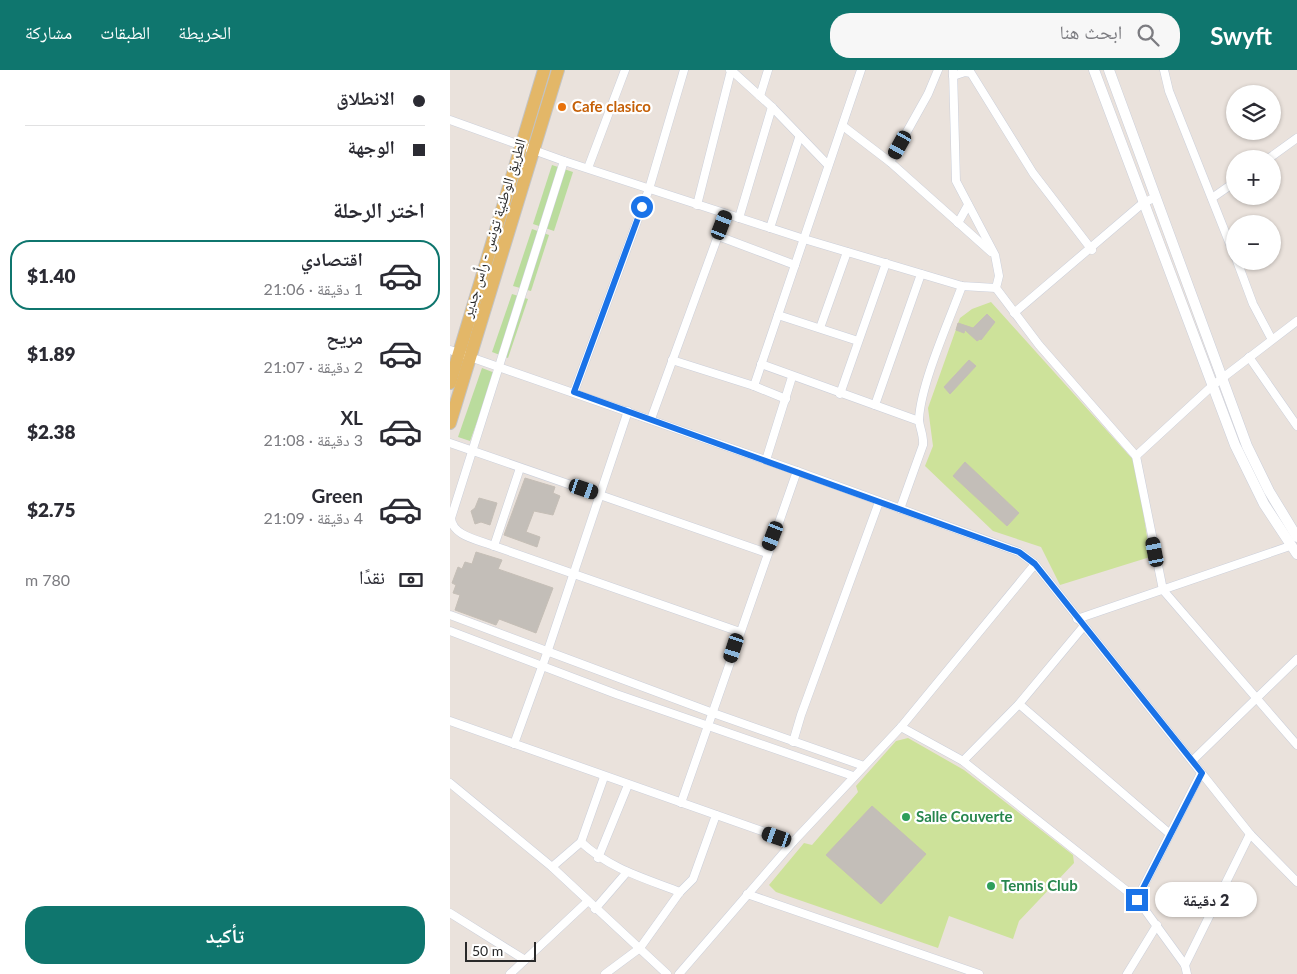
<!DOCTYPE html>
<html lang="ar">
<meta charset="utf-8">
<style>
:root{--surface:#fff;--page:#f7f7f7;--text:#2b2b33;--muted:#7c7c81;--line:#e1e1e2;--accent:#0f766e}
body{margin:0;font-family:Lato,"Noto Naskh Arabic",sans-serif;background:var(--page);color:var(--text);direction:rtl;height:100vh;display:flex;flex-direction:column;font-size:19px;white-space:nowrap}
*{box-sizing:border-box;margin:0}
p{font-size:16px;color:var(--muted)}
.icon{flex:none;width:28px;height:28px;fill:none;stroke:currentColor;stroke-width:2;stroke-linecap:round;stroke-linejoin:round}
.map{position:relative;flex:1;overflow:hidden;direction:ltr}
.sheet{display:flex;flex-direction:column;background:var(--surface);width:450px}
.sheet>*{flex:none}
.guide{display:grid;align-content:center;height:110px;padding:0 25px;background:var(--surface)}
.tools{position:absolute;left:776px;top:15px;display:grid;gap:10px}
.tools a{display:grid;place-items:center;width:55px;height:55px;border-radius:50%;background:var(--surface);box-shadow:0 1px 4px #0004;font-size:25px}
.scale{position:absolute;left:15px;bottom:12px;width:71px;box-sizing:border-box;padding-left:5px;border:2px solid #292929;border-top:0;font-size:14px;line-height:18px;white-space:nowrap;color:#292929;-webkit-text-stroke:4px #fff;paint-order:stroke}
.end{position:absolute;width:22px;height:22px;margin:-11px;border:6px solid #1a73e8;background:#fff;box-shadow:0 0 0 2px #fff}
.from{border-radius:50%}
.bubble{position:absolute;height:35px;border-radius:18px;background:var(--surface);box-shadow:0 1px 4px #0004;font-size:16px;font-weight:800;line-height:35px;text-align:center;direction:rtl}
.car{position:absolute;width:15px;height:30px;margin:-15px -8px;border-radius:6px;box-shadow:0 0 4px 1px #0007;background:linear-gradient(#222 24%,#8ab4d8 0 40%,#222 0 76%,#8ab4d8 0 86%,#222 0)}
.guide b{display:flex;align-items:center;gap:18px;height:48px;font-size:19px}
.guide b+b{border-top:1px solid var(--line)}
.guide i{width:12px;height:12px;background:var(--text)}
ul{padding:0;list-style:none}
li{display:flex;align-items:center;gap:15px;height:70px;margin:0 10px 8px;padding:0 15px;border:2px solid transparent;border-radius:20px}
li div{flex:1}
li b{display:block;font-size:19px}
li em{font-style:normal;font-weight:800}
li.current{border-color:var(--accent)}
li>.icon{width:45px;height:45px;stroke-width:1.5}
h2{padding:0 25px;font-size:22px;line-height:60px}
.pay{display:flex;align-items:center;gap:12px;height:55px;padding:0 25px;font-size:19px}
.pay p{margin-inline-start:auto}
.cta{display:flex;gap:10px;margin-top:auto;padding:10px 25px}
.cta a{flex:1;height:58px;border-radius:20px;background:var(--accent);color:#fff;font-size:20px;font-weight:800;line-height:58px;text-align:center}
header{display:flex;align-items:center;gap:30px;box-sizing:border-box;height:70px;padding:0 25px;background:var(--accent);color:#fff}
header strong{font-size:24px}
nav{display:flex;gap:28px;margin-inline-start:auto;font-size:18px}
.search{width:350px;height:45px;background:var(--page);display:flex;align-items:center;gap:12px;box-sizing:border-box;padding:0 18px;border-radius:20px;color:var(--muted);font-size:19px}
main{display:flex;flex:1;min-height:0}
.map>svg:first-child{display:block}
.green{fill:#badc9d}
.pitch{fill:#cde29a}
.building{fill:#c3beb8;stroke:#c5beb6}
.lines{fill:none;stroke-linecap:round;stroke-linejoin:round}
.minor-casing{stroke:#cbcfda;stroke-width:9}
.tertiary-casing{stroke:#cbcfda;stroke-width:11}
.primary-casing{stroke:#c3c3c3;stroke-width:14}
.minor{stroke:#fff;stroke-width:8}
.tertiary{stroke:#fff;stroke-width:10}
.primary{stroke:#e3b768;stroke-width:12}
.route{stroke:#1a73e8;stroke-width:6}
.food-dot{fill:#e8710a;stroke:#fff;stroke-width:2}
.leisure-dot{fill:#2e9e5b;stroke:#fff;stroke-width:2}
.labels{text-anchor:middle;stroke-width:4.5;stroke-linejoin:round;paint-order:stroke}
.food-label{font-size:15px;font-weight:bold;fill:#c56008;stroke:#fff;text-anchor:start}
.street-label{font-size:15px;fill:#292929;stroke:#fff}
.leisure-label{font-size:15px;font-weight:bold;fill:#27864d;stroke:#fff;text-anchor:start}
</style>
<header>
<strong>Swyft</strong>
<div class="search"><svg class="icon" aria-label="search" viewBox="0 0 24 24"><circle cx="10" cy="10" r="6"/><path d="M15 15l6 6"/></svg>ابحث هنا</div>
<nav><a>الخريطة</a><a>الطبقات</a><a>مشاركة</a></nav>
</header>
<main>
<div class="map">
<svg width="847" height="904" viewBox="0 0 847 904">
<rect width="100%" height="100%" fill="#eae2dc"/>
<g class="green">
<polygon points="102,95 123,102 104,161 83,154"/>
<polygon points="82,159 99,165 81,221 63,216"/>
<polygon points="62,224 78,229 58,288 42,282"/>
<polygon points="32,298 45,303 20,371 8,367"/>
</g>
<g class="pitch">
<polygon points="541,232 686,393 700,487 610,515 591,477 543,461 475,396 483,376 478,338 510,248 522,239"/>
<polygon points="458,668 514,700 623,785 624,793 569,851 563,869 499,846 488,878 326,822 319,815 354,773 362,775 408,722 406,716 446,671"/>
</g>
<g class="building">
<polygon points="537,244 545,252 531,270 530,269 527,271 515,260 514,263 506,260 508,253 523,258"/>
<polygon points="519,290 526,296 500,324 494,317"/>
<polygon points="515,392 569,443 557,456 503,406"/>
<polygon points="75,408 105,417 103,423 110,426 103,445 84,441 76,462 90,467 87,477 54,465"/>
<polygon points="29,428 47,433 40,455 31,452 25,454 21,441 25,438"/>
<polygon points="26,482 52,490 48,499 103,518 86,563 49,549 46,555 5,540 10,525 3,523 6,515 2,513 8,497 12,499 15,492 22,494"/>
<polygon points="422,736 476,784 431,834 376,785"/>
</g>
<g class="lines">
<g class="minor-casing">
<g id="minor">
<polyline points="281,0 322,37 378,95"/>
<polyline points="503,0 506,111 545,185 549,206 546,218 589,275 686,386 713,520 847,675"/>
<polyline points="714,0 719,21 785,187"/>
<polyline points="503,6 515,2 521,3 583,103 642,180"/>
<polyline points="310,26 318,0"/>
<polyline points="0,50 114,91 354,169 512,216 546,218"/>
<polyline points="393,56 440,92 541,182"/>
<polyline points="818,89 847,68"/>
<path d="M 114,91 L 1,448 C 2,466 29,470 44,476 L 290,562"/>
<polyline points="440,92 478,24 488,0"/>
<polyline points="138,98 175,0"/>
<polyline points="762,128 785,112"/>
<polyline points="247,135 281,1 280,0"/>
<polyline points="289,148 322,37"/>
<polyline points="508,153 518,135"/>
<polyline points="320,158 349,68"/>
<polyline points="268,166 345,195"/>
<polyline points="787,191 803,234 821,268"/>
<polyline points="564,243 693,133 706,127"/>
<polyline points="328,245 408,271"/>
<polyline points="370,258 397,182"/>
<polyline points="0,280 347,401 569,482 585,494 800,764 847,812"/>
<polyline points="799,287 847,356"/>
<polyline points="222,290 304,316 336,329"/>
<polyline points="311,294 469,351"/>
<polyline points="304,316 411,0"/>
<polyline points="124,322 199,119 234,0"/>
<polyline points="390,324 436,193"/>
<polyline points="425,335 471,204"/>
<polyline points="201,349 276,144"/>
<polyline points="0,373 317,483"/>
<polyline points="686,386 762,316 847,251"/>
<polyline points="316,390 342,307"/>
<path d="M 450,439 L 473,375 C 474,365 469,357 469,349 C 471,313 499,251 512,216"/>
<polyline points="44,476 70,398"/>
<polyline points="0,545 263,643 414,696"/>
<polyline points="627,549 840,476"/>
<polyline points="0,561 166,624 403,706"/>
<polyline points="569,634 720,764"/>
<polyline points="0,651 343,772"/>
<polyline points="451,657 513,691 687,829 735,895 737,904"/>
<polyline points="343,672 351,645 429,432"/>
<polyline points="64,674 97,583 178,341"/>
<polyline points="513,691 569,634 633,557"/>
<polyline points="742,691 847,589"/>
<polyline points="0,713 102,797 217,904"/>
<polyline points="231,733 347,401"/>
<polyline points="131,772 154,707"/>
<polyline points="148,788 178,715"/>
<path d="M 102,797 L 131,772 C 160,799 194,808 230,822"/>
<polyline points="297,824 529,904"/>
<polyline points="687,829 751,703"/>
<polyline points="145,839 177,802"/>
<polyline points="0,843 75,890"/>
<polyline points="735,895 800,764"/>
<polyline points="60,904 138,831"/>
<polyline points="155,904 190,878 230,822 243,809 266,745"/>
<polyline points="229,904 343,772 451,657 585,494"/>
<polyline points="677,904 707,855"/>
</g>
</g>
<g class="tertiary-casing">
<g id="tertiary">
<polyline points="644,0 785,375 814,434 847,484"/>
<polyline points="659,0 797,376 819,421 847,467"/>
</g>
</g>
<g class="primary-casing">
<g id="primary">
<polyline points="0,313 94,0"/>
<polyline points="0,353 108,0"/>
</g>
</g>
<use href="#minor" class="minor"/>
<use href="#tertiary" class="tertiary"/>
<use href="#primary" class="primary"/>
</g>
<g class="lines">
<polyline class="route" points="192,137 124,322 560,479 569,482 585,494 752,703 687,830"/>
</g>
<circle class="food-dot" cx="112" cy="37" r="5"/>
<g class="leisure-dot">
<circle cx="456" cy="747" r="5"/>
<circle cx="541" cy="816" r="5"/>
</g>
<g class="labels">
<g class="food-label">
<text x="122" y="42">Cafe clasico</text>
</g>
<g class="street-label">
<text transform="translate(44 158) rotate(-73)" y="5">الطريق الوطنية تونس - رأس جدير</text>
</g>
<g class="leisure-label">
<text x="466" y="752">Salle Couverte</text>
<text x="551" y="821">Tennis Club</text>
</g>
</g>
</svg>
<div class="tools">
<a><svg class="icon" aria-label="layers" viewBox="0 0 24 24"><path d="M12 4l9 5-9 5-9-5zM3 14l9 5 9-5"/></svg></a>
<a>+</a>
<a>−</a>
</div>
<div class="scale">50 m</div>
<i class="end from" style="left:192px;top:137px"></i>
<i class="end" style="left:687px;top:830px"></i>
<div class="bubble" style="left:705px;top:812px;width:102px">2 دقيقة</div>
<i class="car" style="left:450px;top:75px;rotate:209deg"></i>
<i class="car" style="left:272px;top:155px;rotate:21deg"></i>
<i class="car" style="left:134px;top:419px;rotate:109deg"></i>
<i class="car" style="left:323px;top:466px;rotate:201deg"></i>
<i class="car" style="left:705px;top:482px;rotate:349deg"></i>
<i class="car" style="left:284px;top:578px;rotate:198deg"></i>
<i class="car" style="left:327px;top:767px;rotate:289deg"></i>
</div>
<section class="sheet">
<div class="guide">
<b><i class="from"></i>الانطلاق</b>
<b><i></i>الوجهة</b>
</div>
<h2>اختر الرحلة</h2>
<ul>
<li class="current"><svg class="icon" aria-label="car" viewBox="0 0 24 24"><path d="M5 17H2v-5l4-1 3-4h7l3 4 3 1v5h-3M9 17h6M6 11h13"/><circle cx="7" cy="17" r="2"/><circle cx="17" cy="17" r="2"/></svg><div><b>اقتصادي</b><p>1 دقيقة · 21:06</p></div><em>$1.40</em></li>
<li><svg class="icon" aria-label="car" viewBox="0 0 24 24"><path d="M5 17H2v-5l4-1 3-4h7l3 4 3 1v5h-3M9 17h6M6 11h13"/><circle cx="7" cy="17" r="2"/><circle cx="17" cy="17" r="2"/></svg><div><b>مريح</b><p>2 دقيقة · 21:07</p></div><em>$1.89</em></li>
<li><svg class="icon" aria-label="car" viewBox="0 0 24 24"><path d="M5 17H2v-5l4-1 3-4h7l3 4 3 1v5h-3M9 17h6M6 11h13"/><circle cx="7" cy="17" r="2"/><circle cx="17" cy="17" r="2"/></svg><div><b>XL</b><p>3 دقيقة · 21:08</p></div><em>$2.38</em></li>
<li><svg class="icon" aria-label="car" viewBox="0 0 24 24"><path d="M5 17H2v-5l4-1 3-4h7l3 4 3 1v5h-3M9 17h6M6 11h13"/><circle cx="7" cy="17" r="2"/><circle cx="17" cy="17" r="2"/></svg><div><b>Green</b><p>4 دقيقة · 21:09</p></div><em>$2.75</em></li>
</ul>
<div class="pay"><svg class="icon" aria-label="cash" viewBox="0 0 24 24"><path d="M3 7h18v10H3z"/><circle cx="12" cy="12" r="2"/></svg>نقدًا<p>780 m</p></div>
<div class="cta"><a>تأكيد</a></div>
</section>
</main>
